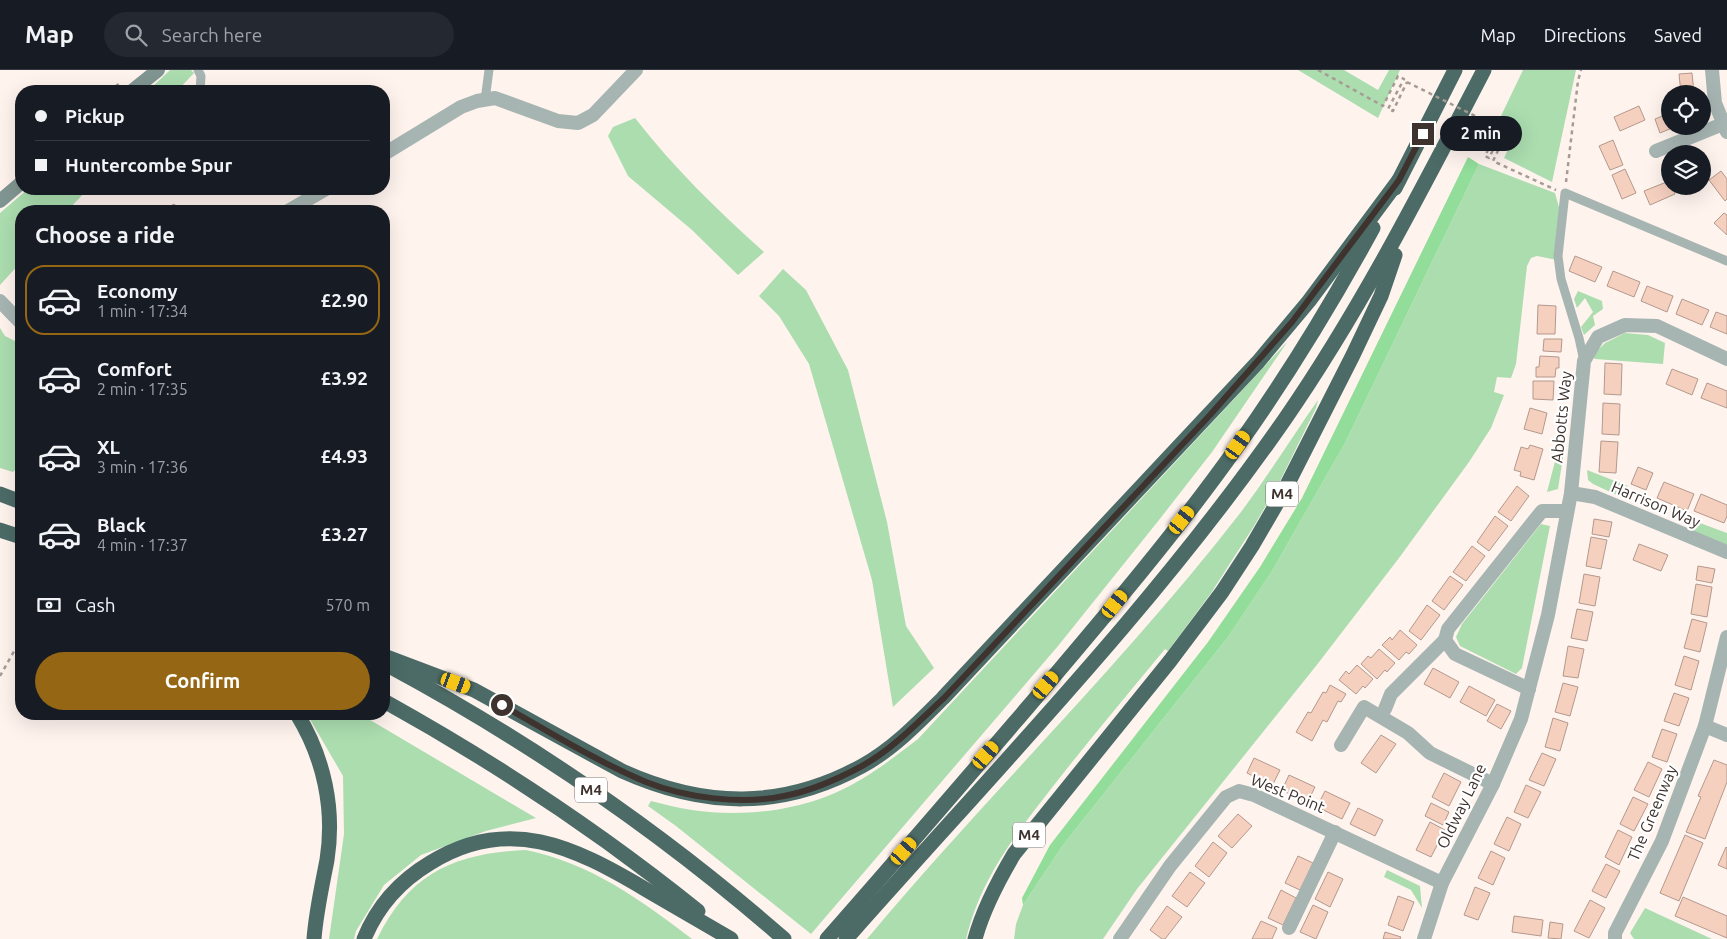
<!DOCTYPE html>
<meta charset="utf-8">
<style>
:root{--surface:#171b24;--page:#242831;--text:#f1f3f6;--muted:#9ea1a6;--line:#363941;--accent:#956715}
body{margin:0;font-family:Ubuntu,sans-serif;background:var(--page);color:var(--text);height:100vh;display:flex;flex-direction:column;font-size:19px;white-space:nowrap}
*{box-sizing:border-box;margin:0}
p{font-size:16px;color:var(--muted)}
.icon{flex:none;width:28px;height:28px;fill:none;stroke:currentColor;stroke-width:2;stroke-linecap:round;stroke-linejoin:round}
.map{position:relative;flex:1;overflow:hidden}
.sheet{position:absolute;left:15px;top:135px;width:375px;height:515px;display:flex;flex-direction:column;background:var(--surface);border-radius:20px;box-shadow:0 5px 20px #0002}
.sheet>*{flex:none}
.hud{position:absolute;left:15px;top:15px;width:375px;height:110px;border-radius:20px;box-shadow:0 5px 20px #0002;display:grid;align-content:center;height:110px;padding:0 20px;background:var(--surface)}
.tools{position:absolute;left:1661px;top:15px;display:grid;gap:10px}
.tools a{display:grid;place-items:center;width:50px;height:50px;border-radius:50%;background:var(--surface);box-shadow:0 5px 20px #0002;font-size:25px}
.end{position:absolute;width:22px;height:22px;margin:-11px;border:6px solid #3e332e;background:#fff;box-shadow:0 0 0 2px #fff}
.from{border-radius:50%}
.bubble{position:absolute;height:35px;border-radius:18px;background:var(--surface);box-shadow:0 5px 20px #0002;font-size:16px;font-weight:700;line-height:35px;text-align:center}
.car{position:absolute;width:15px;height:30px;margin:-15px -8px;border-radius:6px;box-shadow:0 0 4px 1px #0007;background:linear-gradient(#f5c518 24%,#345 0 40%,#f5c518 0 76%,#345 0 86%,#f5c518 0)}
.hud b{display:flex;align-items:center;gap:18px;height:48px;font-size:19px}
.hud b+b{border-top:1px solid var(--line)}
.hud i{width:12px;height:12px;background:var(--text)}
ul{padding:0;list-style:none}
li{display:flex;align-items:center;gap:15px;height:70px;margin:0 10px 8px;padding:0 10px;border:2px solid transparent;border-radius:20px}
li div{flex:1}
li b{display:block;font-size:19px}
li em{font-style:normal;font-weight:700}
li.current{border-color:var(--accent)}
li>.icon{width:45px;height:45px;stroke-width:1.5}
h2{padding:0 20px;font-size:22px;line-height:60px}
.pay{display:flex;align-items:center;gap:12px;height:55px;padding:0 20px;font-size:19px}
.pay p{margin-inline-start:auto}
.button{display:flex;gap:10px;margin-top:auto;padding:10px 20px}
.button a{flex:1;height:58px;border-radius:30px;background:var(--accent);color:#fff;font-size:20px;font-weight:700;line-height:58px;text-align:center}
header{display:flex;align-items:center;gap:30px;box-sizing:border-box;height:70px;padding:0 25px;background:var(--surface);border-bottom:1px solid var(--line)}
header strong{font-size:24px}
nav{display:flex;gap:28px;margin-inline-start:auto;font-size:18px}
.search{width:350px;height:45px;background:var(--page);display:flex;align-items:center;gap:12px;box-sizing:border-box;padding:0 18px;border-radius:28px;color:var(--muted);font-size:19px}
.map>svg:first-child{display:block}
.green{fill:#abddaf}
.forest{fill:#91dd99}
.building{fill:#f6d0bf;stroke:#b3998d}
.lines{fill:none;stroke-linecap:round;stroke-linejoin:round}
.path{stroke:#a79b96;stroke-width:2.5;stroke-dasharray:4 4;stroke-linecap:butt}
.service{stroke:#a7b5b2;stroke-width:9}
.minor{stroke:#a7b5b2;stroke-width:14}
.secondary{stroke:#809591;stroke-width:14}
.motorway{stroke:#4c6b66;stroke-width:15}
.path-bridge{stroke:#a79b96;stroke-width:2.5;stroke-dasharray:4 4;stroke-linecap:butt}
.route{stroke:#3e332e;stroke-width:6}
.labels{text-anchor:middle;stroke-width:4.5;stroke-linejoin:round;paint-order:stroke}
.shield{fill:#fff;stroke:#78706d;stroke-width:1}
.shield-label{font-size:15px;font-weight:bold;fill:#3e332e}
.street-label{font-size:16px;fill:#3e332e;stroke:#fff}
</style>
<header>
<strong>Map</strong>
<div class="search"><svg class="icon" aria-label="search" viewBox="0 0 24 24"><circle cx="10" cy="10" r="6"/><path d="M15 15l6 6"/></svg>Search here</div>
<nav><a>Map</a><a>Directions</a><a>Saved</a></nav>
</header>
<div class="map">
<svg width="1727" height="869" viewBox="0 0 1727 869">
<rect width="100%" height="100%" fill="#fff3ee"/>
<g class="green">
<polygon points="170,0 191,0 194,3 177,21 148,21"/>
<polygon points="1298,0 1344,0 1378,20 1389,0 1400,0 1378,48"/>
<polygon points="1523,0 1576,0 1552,112 1504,88 1519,56 1500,48"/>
<path d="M 635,48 C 673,97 717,140 764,182 L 738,205 L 692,160 L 628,106 L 608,66 L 613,57 Z"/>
<polygon points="1479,94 1555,123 1562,148 1557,190 1537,186 1531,188 1527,196 1516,294 1511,308 1497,307 1494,322 1504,325 1491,358 1469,392 1399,488 1316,596 1137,819 1103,869 1014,869 1016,854 1023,835 1063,775 1228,567 1272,501 1345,373"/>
<polygon points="28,119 88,119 67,141 21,141 21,192 0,215 0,143"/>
<polygon points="783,199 806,220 848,300 887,452 906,556 934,598 893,637 872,510 809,294 779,246 759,226"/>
<polygon points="1578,221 1602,231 1603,239 1593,246 1595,255 1584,265 1581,257 1593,242 1585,228 1577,238 1574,229"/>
<polygon points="0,258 5,266 21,274 21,394 13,402 0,398"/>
<polygon points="1625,263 1648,265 1665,273 1663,294 1595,289 1592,286 1605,273"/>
<path d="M 1288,271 L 1212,382 L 1159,450 L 1058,576 L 811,864 L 676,756 L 648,736 L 651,731 C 664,734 678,738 692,740 C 739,747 791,742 835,723 C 865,710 892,689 918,669 Z"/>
<path d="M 1318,330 L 1316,338 L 1280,411 L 1254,456 L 1211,523 L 1168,581 L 1165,579 C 1128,624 1090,669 1054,715 C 1016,764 981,807 966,869 L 867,869 C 988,724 1125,592 1241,442 C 1268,406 1292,367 1318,330 Z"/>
<polygon points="1558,380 1564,381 1558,419 1547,422"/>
<polygon points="1587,400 1628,416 1623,428 1593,414 1588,410"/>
<polygon points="1694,453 1700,453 1727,463 1727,476 1691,462"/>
<polygon points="1541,454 1550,456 1522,598 1516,604 1460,576 1456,567 1462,554"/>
<polygon points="307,644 360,644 536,748 486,761 421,785 384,815 356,861 354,869 329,869 344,764 343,706"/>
<path d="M 526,780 C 590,793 641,830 692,869 L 377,869 C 409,803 455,783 526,780 Z"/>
<polygon points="1387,800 1420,816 1422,838 1411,820 1384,807"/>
<polygon points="1645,838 1712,869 1634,869 1630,863"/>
</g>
<polygon class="forest" points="1468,87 1479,94 1345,373 1272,501 1228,567 1063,775 1023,835 1022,828 1050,775 1208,572 1260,497 1302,428"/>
<g class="building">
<polygon points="1692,3 1694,24 1681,24 1679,4"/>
<polygon points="1639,36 1645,50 1620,61 1614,47"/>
<polygon points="1670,43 1670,56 1677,56 1660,63 1655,49"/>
<polygon points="1613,70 1623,95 1610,100 1599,76"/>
<polygon points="1625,99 1636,123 1622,129 1612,105"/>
<polygon points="1721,101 1727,109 1727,129 1725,131 1709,110"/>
<polygon points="1669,111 1670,116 1672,116 1675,124 1650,135 1644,121"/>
<polygon points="173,134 187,141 170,141"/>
<polygon points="1724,143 1727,145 1727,165 1714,153"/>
<polygon points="1575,186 1602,197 1595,212 1569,201"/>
<polygon points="1613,201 1640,212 1634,227 1607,216"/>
<polygon points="1647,216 1673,226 1667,242 1641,231"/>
<polygon points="1682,229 1709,240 1702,255 1676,244"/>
<polygon points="1538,235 1556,236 1555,264 1537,264"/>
<polygon points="1716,242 1727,246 1727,264 1710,257"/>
<polygon points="1544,269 1562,269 1561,282 1543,281"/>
<polygon points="1540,286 1559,287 1559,298 1556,298 1555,307 1536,307 1536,297 1539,297"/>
<polygon points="1605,293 1622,294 1621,325 1604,324"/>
<polygon points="1672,299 1698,309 1692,325 1666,314"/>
<polygon points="1533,311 1554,311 1553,330 1533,329"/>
<polygon points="1707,313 1727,321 1727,338 1701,328"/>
<polygon points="1603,333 1620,334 1619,365 1602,364"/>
<polygon points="1530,338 1547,343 1542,364 1524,359"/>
<polygon points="1601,371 1618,372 1616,403 1599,402"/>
<polygon points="1530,375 1543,379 1534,410 1520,406 1521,402 1514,400 1521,377 1528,379"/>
<polygon points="1638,397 1653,403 1646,420 1631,414"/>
<polygon points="1664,412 1694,424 1687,441 1657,428"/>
<polygon points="1517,416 1529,426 1511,451 1498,442"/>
<polygon points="1701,424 1727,435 1727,446 1724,453 1694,441"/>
<polygon points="1495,446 1508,456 1489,481 1477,472"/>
<polygon points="1594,449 1612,452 1609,467 1592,464"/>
<polygon points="1591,467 1607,470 1601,499 1586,496"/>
<polygon points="1639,474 1668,485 1661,501 1633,490"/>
<polygon points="1472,476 1485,486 1466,511 1453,502"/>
<polygon points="1698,496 1715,499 1712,513 1696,510"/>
<polygon points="1584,504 1600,507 1595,536 1579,533"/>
<polygon points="1450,506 1463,515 1444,540 1432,531"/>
<polygon points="1696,514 1712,517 1707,547 1691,544"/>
<polygon points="1427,535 1440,545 1421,570 1409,561"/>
<polygon points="1577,539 1593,542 1587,571 1571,568"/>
<polygon points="1692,549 1707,553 1700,582 1684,578"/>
<polygon points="1400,560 1417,575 1409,584 1406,582 1399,590 1382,575 1390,567 1392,570"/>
<polygon points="1568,576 1584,579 1578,608 1563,606"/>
<polygon points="1379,579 1395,593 1387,602 1385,600 1377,609 1361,594 1368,586 1371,588"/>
<polygon points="1684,586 1699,591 1691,620 1675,615"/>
<polygon points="1357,595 1373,609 1365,618 1363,616 1356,624 1339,610 1346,601 1349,604"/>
<polygon points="1433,598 1459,612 1450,628 1424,614"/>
<polygon points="1563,613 1578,617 1570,646 1555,642"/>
<polygon points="1330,615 1346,624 1341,632 1338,631 1327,652 1323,650 1312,671 1296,662 1308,642 1311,643 1323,622 1326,623"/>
<polygon points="1469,616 1495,630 1486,646 1460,632"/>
<polygon points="1674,623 1689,628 1679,656 1664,651"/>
<polygon points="1497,634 1511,641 1501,659 1487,651"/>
<polygon points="1553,648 1568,653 1560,681 1545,677"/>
<polygon points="1662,659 1677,664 1667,692 1652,687"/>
<polygon points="1381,665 1396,674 1376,703 1361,693"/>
<polygon points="1542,683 1556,689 1544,716 1529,710"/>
<polygon points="1254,688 1280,700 1272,716 1247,703"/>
<polygon points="1714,690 1727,695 1727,712 1705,769 1686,762 1701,727 1698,726"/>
<polygon points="1648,692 1662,699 1649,727 1634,720"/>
<polygon points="1444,703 1461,712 1449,736 1432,727"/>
<polygon points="1289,705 1315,717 1307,733 1282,720"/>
<polygon points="1526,715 1541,722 1528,748 1514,742"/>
<polygon points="1325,721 1350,733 1342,749 1317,737"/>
<polygon points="1633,727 1648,734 1634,761 1620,754"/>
<polygon points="1431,733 1449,742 1443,755 1425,746"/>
<polygon points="1358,738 1383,750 1375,766 1350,754"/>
<polygon points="1238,744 1252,756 1232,778 1218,766"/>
<polygon points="1507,747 1521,754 1509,781 1494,774"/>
<polygon points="1430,752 1445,760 1431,787 1416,780"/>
<polygon points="1618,760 1632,767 1619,795 1605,787"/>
<polygon points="1685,765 1703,773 1679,831 1660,823"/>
<polygon points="1213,772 1227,783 1209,807 1195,796"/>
<polygon points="1726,777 1727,778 1727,799 1718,795"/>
<polygon points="1491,781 1505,788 1493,815 1478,808"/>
<polygon points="1298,786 1313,793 1300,820 1285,813"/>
<polygon points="1606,794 1620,801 1606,828 1592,821"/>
<polygon points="1190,802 1205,813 1187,837 1172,826"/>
<polygon points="1328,802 1343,809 1330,837 1315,829"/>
<polygon points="1475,817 1490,823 1478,850 1464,845"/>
<polygon points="1281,820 1296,828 1283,855 1268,848"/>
<polygon points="1398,826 1414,832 1403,861 1388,855"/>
<polygon points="1683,827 1727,846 1727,868 1675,846"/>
<polygon points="1590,830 1605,838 1589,868 1574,861"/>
<polygon points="1313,835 1328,842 1316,869 1300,862"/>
<polygon points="1167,836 1182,847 1165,869 1162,869 1150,860"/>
<polygon points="1514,846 1543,850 1541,866 1512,862"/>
<polygon points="1261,851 1277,858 1272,869 1252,869"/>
<polygon points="1550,852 1563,854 1561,869 1548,868"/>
<polygon points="1385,862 1401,867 1400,869 1383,869"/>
</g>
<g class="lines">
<g class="path">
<polyline points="1318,0 1383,36 1398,6 1404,9 1388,39 1393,41 1407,12"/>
<polyline points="109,21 120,13"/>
<polyline points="1499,58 1485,86 1489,88 1504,58 1508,60 1493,91 1556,120"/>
<polyline points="16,99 21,95"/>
<polyline points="1566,112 1578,11 1581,0"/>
<polyline points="0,606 21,569"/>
</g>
<g class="service">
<polyline points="198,0 201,6 200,21"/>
<polyline points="485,30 489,0"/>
<polyline points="1584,291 1579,268 1561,209 1558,186 1565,123 1727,191"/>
</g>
<g class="minor">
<polyline points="1712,0 1715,33 1727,62"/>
<polyline points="1656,81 1723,54"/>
<polyline points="384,84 461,37 477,31 495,28 558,51 578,53 593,45 636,0"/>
<polyline points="288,141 326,119"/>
<polyline points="0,231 21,253"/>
<polyline points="1571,423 1595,427 1727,482"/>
<polyline points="1529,619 1455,584 1445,570 1448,559 1542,441 1567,441"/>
<polyline points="1385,639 1391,624 1445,570"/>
<polyline points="1705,656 1727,665"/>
<polyline points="1341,675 1364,637 1408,663 1430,683 1493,714"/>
<polyline points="1289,858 1335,762"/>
<polyline points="1120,869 1170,796 1226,727 1239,721 1254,725 1442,813"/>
<polyline points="1424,869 1442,813 1493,714 1521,649 1548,545 1571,423 1584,291 1598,267 1625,255 1657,256 1727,289"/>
<polyline points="1615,869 1615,863 1662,771 1705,656 1727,567"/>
</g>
<g class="secondary">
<polyline points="132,21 158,0"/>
<polyline points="0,131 21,113"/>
</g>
<g class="motorway">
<polyline points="1395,118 1455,0"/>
<polyline points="0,424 21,432"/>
<polyline points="0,460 21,467"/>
<path d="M 384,586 L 474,620 L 622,701 C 704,738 782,740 862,696 C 893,679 919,652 943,628 L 1258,292 L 1309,231 L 1399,110"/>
<path d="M 389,596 C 530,672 663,763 784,869"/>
<path d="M 384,631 C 494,692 600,762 698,841"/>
<path d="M 297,644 C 324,688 335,739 327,790 C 322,816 316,842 314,869"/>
<path d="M 364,869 C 377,837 400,811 430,793 C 508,744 574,777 645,819 C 674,836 702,852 731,869"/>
<path d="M 827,869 C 895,792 961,715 1028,637 C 1100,552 1173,467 1237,377 C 1287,307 1332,233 1373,158"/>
<path d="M 846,869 C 996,699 1155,536 1285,349 C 1361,239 1422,119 1484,0"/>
<path d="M 975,869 C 983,839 998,811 1014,784 L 1170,591 L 1222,522 L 1252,476 L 1284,421 L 1353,285 L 1381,226 L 1395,185"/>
</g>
<polyline class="path-bridge" points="1407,12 1499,58"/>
</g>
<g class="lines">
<path class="route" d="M 502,635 C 549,662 596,691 646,712 C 686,728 742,735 784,726 C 811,721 838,709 862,696 C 893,679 918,652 944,628 L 1210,345 L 1292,252 L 1399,110 L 1423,64"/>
</g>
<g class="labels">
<g class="shield">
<rect x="1266" y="411.5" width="32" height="25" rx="4"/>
<rect x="575" y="707.5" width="32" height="25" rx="4"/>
<rect x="1013" y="752.5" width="32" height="25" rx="4"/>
</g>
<g class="shield-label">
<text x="1282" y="429">M4</text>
<text x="591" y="725">M4</text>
<text x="1029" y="770">M4</text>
</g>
<g class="street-label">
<text transform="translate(1561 347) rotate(-84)" y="6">Abbotts Way</text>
<text transform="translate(1656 434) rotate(23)" y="6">Harrison Way</text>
<text transform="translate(1288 723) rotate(22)" y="6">West Point</text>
<text transform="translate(1461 736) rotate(-64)" y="6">Oldway Lane</text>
<text transform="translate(1652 743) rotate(-67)" y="6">The Greenway</text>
</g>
</g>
</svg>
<div class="tools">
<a><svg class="icon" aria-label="locate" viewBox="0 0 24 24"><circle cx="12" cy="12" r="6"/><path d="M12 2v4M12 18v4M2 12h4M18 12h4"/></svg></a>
<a><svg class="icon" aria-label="layers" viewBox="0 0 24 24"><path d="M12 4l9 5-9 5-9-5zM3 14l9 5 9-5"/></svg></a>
</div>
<i class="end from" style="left:502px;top:635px"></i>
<i class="end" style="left:1423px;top:64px"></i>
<div class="bubble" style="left:1440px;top:46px;width:82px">2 min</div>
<i class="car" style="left:1238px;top:375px;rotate:35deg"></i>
<i class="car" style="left:1182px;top:450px;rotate:38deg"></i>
<i class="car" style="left:1115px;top:534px;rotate:39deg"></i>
<i class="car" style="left:456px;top:613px;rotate:110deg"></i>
<i class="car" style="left:1046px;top:615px;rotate:40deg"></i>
<i class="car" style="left:986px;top:685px;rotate:41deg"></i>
<i class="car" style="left:904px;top:781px;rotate:41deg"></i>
<div class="hud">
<b><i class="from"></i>Pickup</b>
<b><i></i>Huntercombe Spur</b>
</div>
<section class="sheet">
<h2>Choose a ride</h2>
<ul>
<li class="current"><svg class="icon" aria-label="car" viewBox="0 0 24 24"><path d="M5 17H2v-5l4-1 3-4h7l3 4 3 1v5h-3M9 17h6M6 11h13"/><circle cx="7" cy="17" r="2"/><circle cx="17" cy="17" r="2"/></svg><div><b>Economy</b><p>1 min · 17:34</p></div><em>£2.90</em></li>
<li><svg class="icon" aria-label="car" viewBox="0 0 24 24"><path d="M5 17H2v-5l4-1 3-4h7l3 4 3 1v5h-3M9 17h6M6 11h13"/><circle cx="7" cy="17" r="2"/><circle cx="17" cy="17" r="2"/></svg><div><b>Comfort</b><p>2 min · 17:35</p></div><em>£3.92</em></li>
<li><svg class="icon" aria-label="car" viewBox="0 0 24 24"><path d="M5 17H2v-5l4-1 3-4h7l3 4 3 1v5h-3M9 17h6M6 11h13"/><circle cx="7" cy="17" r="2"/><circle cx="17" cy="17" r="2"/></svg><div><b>XL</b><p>3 min · 17:36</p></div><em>£4.93</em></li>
<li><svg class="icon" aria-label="car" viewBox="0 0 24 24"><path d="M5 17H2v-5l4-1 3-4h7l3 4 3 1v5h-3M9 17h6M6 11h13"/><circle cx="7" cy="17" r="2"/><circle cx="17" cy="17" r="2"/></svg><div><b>Black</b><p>4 min · 17:37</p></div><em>£3.27</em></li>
</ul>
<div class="pay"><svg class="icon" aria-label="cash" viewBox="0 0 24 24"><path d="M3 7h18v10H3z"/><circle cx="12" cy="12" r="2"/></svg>Cash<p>570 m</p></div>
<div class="button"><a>Confirm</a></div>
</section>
</div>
